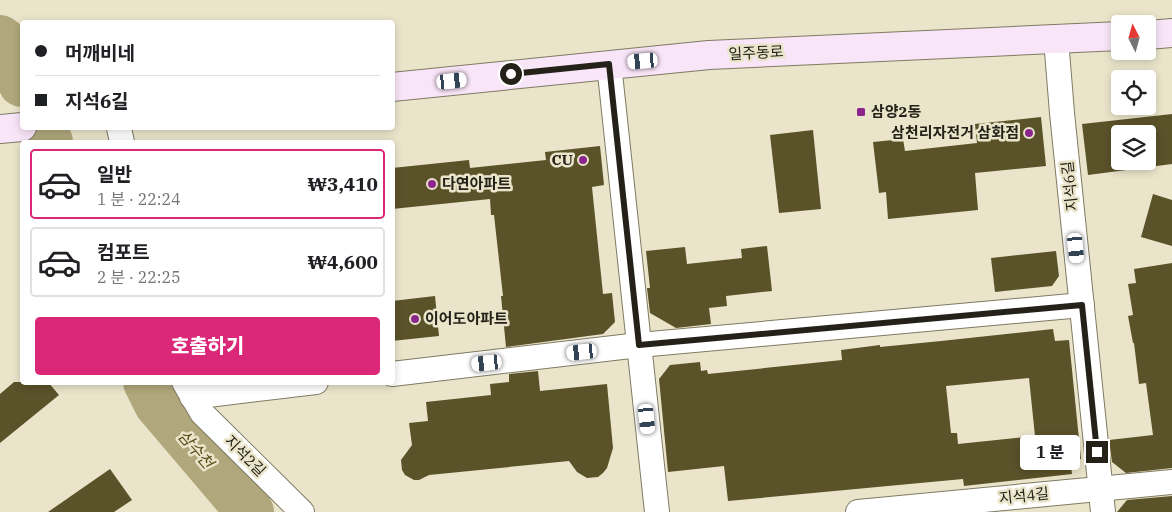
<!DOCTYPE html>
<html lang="ko">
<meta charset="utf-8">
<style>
:root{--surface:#fff;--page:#f6f6f6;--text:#202124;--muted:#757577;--line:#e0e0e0;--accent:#db2777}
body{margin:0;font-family:"IBM Plex Serif","Noto Sans KR",serif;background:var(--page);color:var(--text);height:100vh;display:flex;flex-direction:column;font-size:19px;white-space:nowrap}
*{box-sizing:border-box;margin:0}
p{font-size:16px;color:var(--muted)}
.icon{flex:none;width:28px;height:28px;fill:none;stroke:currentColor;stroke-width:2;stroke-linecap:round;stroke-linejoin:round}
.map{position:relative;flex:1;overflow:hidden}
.details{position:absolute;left:20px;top:140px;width:375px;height:245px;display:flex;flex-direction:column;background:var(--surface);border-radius:5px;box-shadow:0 2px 8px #0003}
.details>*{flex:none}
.top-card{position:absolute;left:20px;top:20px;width:375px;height:110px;border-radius:5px;box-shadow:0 2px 8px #0003;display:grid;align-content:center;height:110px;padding:0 15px;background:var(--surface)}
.needle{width:32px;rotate:354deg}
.buttons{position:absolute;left:1111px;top:15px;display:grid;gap:10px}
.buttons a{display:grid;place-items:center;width:45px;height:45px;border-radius:5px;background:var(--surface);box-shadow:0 2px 8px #0003;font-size:25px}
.end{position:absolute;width:22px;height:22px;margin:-11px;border:6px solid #242218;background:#fff;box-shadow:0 0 0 2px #fff}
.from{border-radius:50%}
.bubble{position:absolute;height:35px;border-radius:5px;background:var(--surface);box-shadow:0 2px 8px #0003;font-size:16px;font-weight:800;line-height:35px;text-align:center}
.car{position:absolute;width:15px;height:30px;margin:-15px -8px;border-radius:6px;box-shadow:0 0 4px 1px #0007;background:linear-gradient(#fff 24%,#345 0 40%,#fff 0 76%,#345 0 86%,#fff 0)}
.top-card b{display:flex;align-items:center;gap:18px;height:48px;font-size:19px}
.top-card b+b{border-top:1px solid var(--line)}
.top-card i{width:12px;height:12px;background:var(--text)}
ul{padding:9px 0 0;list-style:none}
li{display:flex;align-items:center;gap:15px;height:70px;margin:0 10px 8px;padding:0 5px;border:2px solid var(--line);border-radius:5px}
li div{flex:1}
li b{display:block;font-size:19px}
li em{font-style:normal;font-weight:800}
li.on{border-color:var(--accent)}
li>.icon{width:45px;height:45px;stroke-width:1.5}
.button{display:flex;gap:10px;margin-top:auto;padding:10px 15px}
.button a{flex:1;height:58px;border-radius:5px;background:var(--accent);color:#fff;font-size:20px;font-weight:800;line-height:58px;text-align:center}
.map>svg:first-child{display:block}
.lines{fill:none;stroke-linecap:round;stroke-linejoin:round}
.river{stroke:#b0a77c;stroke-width:48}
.building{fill:#5a5229;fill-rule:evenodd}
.street-casing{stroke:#7f7a62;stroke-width:26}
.secondary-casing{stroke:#7f7a62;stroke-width:30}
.street{stroke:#fff;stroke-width:24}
.secondary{stroke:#f9e5f8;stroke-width:28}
.route{stroke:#242218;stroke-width:6}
.poi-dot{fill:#8b258b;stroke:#eae5ca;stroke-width:2}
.labels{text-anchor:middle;stroke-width:5;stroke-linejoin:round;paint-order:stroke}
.street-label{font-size:15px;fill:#242218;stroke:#eae5ca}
.poi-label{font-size:15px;font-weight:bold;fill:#242218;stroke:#eae5ca;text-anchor:start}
.water-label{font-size:16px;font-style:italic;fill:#554b16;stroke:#eae5ca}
</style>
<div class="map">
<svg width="1172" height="512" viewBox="0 0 1172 512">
<rect width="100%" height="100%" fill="#eae5ca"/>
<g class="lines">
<g class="river">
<polyline points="0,39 5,43 22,83"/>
<polyline points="43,128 49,142"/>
<polyline points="147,382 158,404 250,512"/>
</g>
</g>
<g class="building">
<path d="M 1172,114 L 1172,164 L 1088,175 L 1082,124 ZM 1120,134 L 1148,134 L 1148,161 L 1120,161 Z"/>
<polygon points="1041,117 1046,166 975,173 978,210 888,219 886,192 879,193 873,142 903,139 905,151 977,143 975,124"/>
<polygon points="813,130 821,209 779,213 770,135"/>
<polygon points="600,146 604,185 592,187 603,294 612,293 615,322 603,334 506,347 501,296 503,296 494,215 491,215 490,199 392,209 392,168 469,160 470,168 546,160 545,152"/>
<polygon points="1153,194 1172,200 1172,246 1141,237"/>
<polygon points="767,246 772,291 726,296 727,306 709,308 711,324 676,328 650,313 647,288 650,288 646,251 685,247 687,264 742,258 741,249"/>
<polygon points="1056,251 1059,276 1052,286 995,292 991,258"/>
<polygon points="1172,263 1172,468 1126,473 1112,462 1109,440 1153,435 1146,383 1139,384 1134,343 1133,343 1128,316 1133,315 1128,284 1136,283 1134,269"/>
<polygon points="435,296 439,336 392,341 392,301"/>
<path d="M 1053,329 L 1055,341 L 1069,340 L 1081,459 L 1070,460 L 1072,474 L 964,486 L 963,479 L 728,501 L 724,466 L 668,472 L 659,379 L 670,365 L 700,362 L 701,371 L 707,370 L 708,374 L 842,360 L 841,350 L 880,345 L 880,347 L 941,341 ZM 1029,378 L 1035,436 L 958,444 L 957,433 L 951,433 L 946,386 Z"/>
<polygon points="538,371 540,391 607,384 613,448 607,468 603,473 598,477 587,478 577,472 569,461 429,475 419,480 414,480 405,475 402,470 401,460 412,445 409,423 428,421 426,402 491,395 490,384 509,382 509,374"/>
<polygon points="14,382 48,382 59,395 0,443 0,394"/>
<polygon points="110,469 132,500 114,512 48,512"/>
<polygon points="1172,496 1172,512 1117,512 1127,500"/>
</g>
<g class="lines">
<g class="street-casing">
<g id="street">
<polyline points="1056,39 1062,113 1103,512"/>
<polyline points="609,64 657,512"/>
<polyline points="119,128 122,142"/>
<polyline points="392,374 639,345 1082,305"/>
<polyline points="184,382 202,413 302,512"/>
<polyline points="192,397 316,382"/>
<polyline points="858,512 1172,482"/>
</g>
</g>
<g class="secondary-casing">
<g id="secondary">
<polyline points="1148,35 1172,33"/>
<polyline points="392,87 709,55 1120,36"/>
<polyline points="0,129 22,127"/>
</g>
</g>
<use href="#street" class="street"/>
<use href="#secondary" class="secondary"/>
</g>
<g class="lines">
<polyline class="route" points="511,74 609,64 639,345 1082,305 1097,452"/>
</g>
<g class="poi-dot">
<rect x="856" y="107" width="10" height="10" rx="2.5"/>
<circle cx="1029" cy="133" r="5"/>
<circle cx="583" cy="160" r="5"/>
<circle cx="432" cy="184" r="5"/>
<circle cx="415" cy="319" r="5"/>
</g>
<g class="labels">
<g class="street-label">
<text transform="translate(756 53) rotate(-3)" y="5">일주동로</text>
<text transform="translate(1070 186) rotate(-96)" y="5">지석6길</text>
<text transform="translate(245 456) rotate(45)" y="5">지석2길</text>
<text transform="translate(1024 496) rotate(-6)" y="5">지석4길</text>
</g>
<g class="poi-label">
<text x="871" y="117">삼양2동</text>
<text x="1019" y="138" text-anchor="end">삼천리자전거 삼화점</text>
<text x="573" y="165" text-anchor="end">CU</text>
<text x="442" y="189">다연아파트</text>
<text x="425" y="324">이어도아파트</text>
</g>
<g class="water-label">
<text transform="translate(196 449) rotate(49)" y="6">삼수천</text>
</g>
</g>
</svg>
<div class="buttons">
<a><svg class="needle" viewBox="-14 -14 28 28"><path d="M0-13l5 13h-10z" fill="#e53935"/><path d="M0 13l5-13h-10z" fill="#757577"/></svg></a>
<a><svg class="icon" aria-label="locate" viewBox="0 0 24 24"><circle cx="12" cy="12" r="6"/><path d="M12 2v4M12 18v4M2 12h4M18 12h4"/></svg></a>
<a><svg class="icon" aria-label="layers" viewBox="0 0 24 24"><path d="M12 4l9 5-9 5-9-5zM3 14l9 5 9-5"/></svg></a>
</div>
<i class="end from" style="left:511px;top:74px"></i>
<i class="end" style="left:1097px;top:452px"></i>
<div class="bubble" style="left:1020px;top:435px;width:60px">1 분</div>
<i class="car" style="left:643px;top:61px;rotate:265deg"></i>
<i class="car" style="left:452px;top:81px;rotate:84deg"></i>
<i class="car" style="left:1076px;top:248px;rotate:174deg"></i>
<i class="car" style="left:582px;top:352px;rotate:264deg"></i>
<i class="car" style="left:487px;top:363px;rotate:264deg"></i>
<i class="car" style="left:647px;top:419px;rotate:174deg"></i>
<div class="top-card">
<b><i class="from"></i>머깨비네</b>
<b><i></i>지석6길</b>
</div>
<section class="details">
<ul>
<li class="on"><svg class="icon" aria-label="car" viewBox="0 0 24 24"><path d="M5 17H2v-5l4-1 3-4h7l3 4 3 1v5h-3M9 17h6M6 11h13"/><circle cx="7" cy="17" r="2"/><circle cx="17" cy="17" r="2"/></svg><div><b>일반</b><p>1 분 · 22:24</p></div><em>₩3,410</em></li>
<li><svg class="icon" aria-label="car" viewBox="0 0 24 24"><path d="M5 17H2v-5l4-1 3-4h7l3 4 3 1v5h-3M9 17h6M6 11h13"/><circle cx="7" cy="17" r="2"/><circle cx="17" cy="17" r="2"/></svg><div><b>컴포트</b><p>2 분 · 22:25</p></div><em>₩4,600</em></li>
</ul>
<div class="button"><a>호출하기</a></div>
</section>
</div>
